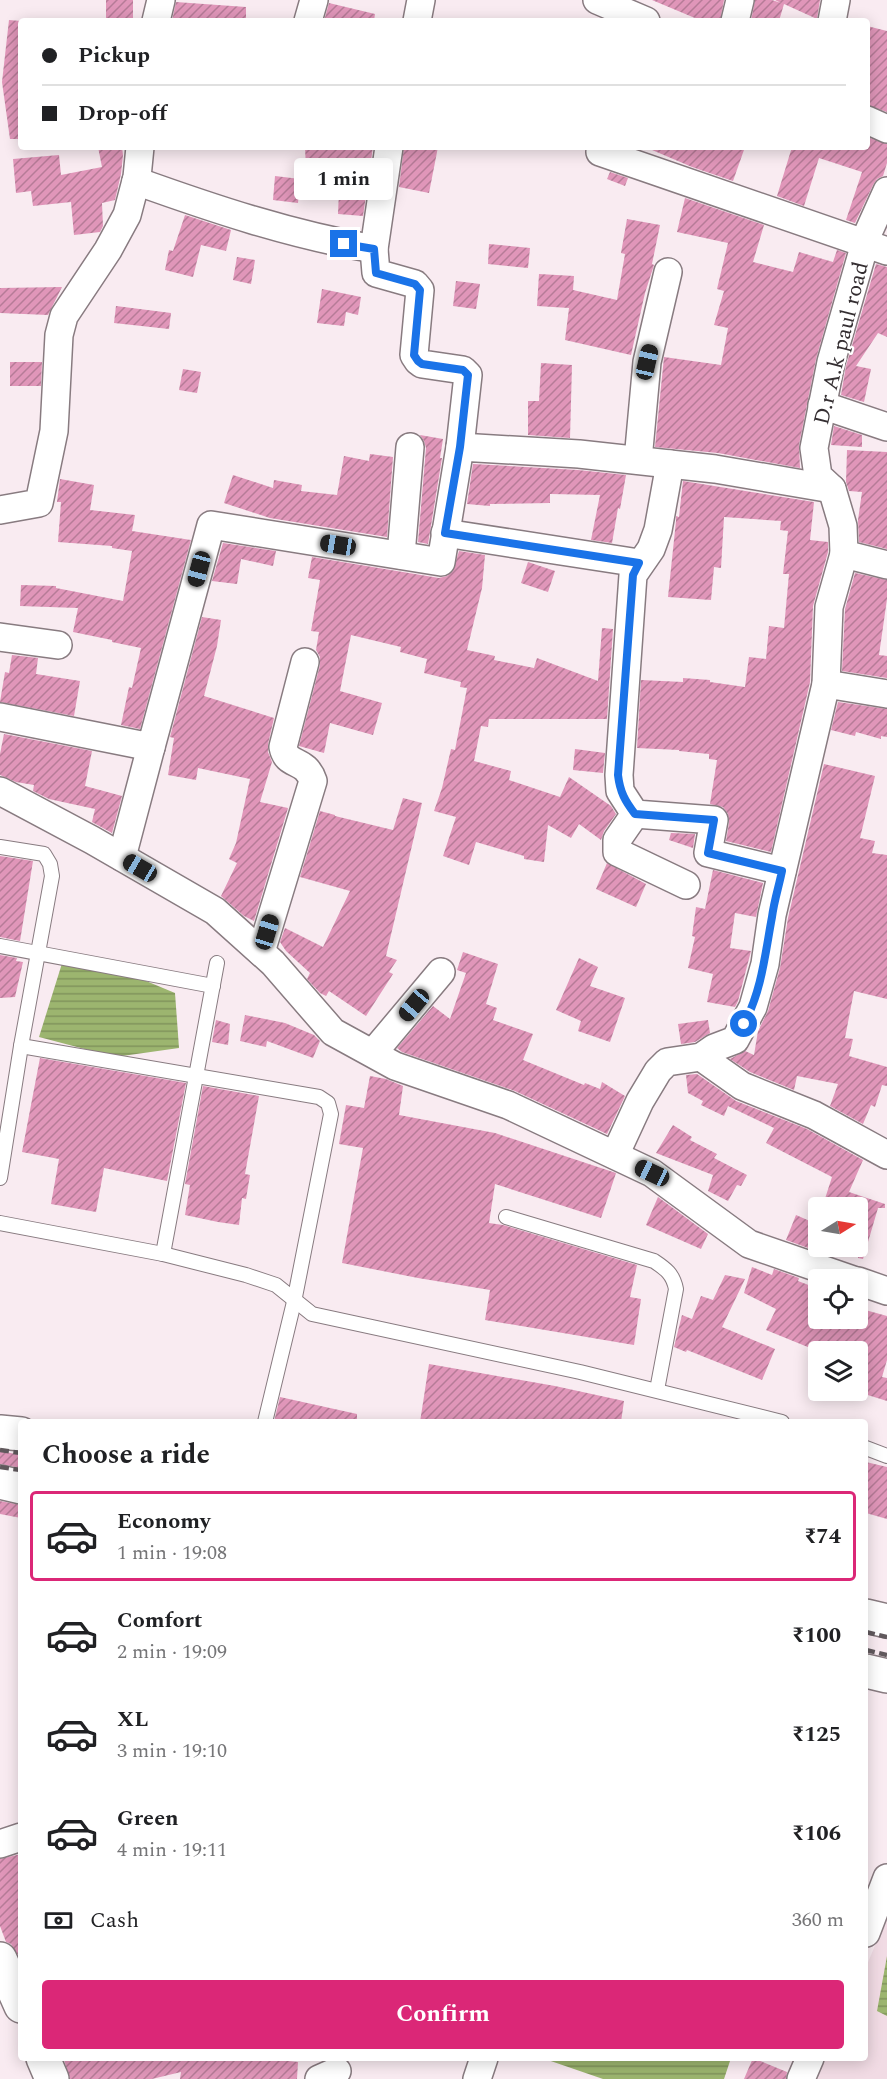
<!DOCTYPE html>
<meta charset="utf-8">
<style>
:root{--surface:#fff;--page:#f6f6f6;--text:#202124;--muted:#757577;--line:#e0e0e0;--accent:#db2777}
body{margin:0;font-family:Spectral,serif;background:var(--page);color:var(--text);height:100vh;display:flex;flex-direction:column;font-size:22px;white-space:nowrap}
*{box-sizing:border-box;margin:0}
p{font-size:20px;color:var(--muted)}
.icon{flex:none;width:33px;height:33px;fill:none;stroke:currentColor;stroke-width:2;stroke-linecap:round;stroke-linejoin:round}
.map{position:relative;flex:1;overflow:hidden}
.details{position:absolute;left:18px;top:1419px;width:850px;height:642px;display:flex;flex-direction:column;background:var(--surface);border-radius:6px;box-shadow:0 3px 15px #0003}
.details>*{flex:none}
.hud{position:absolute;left:18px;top:18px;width:852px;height:132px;border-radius:6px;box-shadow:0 3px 15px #0003;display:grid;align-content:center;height:132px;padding:0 24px;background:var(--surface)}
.needle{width:39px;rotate:79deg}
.tools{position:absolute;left:808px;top:1197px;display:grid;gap:12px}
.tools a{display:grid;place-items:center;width:60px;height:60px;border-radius:6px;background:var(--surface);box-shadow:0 3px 15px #0003;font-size:30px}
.end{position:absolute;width:27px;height:27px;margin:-14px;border:8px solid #1a73e8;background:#fff;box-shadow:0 0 0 3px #fff}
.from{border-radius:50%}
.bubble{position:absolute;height:42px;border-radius:6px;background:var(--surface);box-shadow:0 3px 15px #0003;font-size:20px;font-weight:700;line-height:42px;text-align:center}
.car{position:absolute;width:18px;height:36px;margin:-18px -9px;border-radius:8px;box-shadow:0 0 4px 2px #0007;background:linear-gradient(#222 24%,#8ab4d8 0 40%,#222 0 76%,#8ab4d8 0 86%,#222 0)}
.hud b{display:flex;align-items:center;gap:21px;height:57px;font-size:22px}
.hud b+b{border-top:2px solid var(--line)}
.hud i{width:15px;height:15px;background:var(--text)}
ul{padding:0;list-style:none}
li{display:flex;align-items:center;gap:18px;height:90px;margin:0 12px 9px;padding:0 12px;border:3px solid transparent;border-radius:6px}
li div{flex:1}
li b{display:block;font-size:22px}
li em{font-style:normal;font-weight:700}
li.selected{border-color:var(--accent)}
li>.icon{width:54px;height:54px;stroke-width:1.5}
h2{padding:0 24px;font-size:27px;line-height:72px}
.pay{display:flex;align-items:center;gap:15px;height:66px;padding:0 24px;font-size:22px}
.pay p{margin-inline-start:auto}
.action{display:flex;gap:12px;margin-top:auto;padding:12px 24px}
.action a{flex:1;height:69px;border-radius:6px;background:var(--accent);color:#fff;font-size:24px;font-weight:700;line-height:69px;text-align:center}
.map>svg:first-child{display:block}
.built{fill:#f1dbe4}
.water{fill:url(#water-rules)}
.building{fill:url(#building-hatch)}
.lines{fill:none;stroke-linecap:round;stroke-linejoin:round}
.lane-casing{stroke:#887b80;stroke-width:16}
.street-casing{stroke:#887b80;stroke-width:30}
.secondary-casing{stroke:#887b80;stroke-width:36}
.highway-casing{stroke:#887b80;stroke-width:36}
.lane{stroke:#fff;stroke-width:14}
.street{stroke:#fff;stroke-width:27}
.secondary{stroke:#fff;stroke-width:33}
.highway{stroke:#fff;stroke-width:33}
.rail{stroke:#61595d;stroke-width:4.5;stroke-dasharray:9 4.5;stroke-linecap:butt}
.route{stroke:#1a73e8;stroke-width:8}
.labels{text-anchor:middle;stroke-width:4.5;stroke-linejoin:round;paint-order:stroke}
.street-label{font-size:22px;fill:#352f32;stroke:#fff}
</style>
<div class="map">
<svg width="887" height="2079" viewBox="0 0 887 2079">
<defs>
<pattern id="water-rules" width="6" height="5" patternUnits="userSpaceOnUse" patternTransform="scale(1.5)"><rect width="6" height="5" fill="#9cb56f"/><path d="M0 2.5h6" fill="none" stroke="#80945c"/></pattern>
<pattern id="building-hatch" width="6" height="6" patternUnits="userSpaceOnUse" patternTransform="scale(1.5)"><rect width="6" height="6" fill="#e096b9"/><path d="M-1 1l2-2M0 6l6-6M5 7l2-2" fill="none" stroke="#b67b97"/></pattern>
</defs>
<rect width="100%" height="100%" fill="#f9ebf1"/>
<polygon class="built" points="887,1917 887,2079 817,2079 826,2058 866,2058 866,1967"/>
<g class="water">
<polygon points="64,957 122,971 175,993 179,1048 115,1057 39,1037"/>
<polygon points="887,1956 887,2016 877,2011"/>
<polygon points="542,2058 731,2058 724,2079 603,2079"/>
</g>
<g class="building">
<rect x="106" y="0" width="27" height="21"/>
<polygon points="652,0 724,0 720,21 702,21"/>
<polygon points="755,0 772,0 781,3 775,0 820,0 817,19 784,4 779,21 751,21"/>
<polygon points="176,2 246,7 246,21 172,21"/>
<polygon points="329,3 375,14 374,21 324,21"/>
<polygon points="9,20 21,21 21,139 10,139 2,82"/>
<polygon points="867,26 887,31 887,112 867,105"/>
<polygon points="867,137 887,144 887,163 883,176 877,179 873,185 855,223 846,220 862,172 819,158 804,206 777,196 792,147 867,147"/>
<polygon points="98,147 122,147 123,155 121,174 115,200 102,203 103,226 100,232 74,235 71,202 33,206 31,191 16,193 13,159 59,155 61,175 102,167"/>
<polygon points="305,147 373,147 363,216 338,214 340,168 306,169"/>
<polygon points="404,147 438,147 429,193 399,187"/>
<polygon points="645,147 745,147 733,181 692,167"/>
<polygon points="610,172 628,178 625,186 607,179"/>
<polygon points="275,176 300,179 298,203 273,200"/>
<polygon points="685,198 764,225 753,262 793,272 799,252 833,262 837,250 846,253 816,359 799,445 800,468 718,453 655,447 664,357 721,365 728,328 714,325 724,291 717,289 728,243 677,232"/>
<polygon points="185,215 231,230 226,251 201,245 193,277 165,270 169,250 173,251"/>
<polygon points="627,219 660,225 652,264 654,265 645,293 631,355 565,340 569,308 537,306 539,274 574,276 573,290 617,300 625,254 621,253"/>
<polygon points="489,244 530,248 528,268 488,264"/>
<polygon points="237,257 255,260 251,284 233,280"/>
<polygon points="876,264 887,267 887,337 878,333 856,366 871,369 864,402 841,395 846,366"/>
<polygon points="456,281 480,284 476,309 453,306"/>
<polygon points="62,287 48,315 0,313 0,288"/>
<polygon points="322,289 361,297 358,315 346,312 344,326 317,323"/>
<polygon points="116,306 171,313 169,329 114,323"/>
<polygon points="10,362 42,362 41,386 10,386"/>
<polygon points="541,363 572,365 570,438 528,435 528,401 539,401"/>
<polygon points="183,369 201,372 197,393 179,390"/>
<polygon points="834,426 862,435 862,447 831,445"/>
<polygon points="420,435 443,439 440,458 442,458 428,544 418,542 426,448 424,441"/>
<polygon points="847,450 887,452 887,549 859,542 858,520 862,492 849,491 846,482"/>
<polygon points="370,454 393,457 387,537 270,518 224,503 233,475 273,488 274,480 302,485 301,491 337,495 344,456 369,461"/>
<polygon points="473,464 578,470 626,475 620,509 618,508 612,543 591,540 600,495 550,494 550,503 490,504 490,506 467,504"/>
<polygon points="60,479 94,485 90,510 135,515 132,531 191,540 140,729 121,725 129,687 132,688 141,648 112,642 112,640 73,632 78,608 20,606 21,585 56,586 56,588 123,601 132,551 112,548 112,546 58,542 61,502 57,502"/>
<polygon points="683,481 814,502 810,540 828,542 828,552 813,606 810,682 771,852 726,841 729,823 728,814 723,807 710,804 717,760 709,759 709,754 679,751 679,750 637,748 641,680 683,682 683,678 710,680 710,682 745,687 749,657 766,659 769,626 784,628 789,574 783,574 788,531 780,530 781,521 724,517 721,568 714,567 711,600 668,597 676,521 676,516 679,517"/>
<polygon points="223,543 276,551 273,566 241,559 237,584 212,581"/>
<polygon points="459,551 485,555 482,588 467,650 495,656 494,660 534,668 537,658 598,681 602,628 613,629 607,719 489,719 488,727 481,726 474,761 511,771 509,780 560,797 569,777 611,806 616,814 604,831 601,840 579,824 571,838 548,825 544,862 524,859 524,856 476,842 469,865 443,856 456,817 434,811 442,788 451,749 455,750 467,688 460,687 461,682 424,673 427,659 400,652 401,647 351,635 340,691 382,703 373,735 330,723 324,753 299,746 320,665 320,657 316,650 319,632 311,631 320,580 308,578 312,557 439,578 447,576 453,571"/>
<polygon points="528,562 555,571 548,592 521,583"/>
<polygon points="855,573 887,580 887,599 879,655 887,656 887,678 842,671 845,609"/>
<polygon points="202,617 221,620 217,646 204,696 274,718 268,744 268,752 272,762 260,802 288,808 254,921 244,916 221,896 237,863 229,859 236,843 250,779 198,768 196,780 168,775 174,738 170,737"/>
<polygon points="12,655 38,658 36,674 80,681 74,716 0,702 5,672 9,673"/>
<polygon points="838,702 887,709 887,737 881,736 881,739 856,732 855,736 831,730"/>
<polygon points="4,734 92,751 85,786 122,796 112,833 92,822 95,809 49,799 33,791 34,785 16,782 0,775 0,754"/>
<polygon points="575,749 605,753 603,773 573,770"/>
<polygon points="824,764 875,776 860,838 875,841 872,853 887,855 887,999 854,991 845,1038 853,1039 849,1056 887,1067 887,1086 882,1085 875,1107 871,1105 863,1124 830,1106 838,1084 797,1076 794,1090 750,1072 730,1059 745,1051 754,1055 758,1031 768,1011 780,968 788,918"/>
<polygon points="403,798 422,803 386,956 397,960 389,972 393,974 366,1016 329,991 326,996 320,993 307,979 310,973 286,951 280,942 285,928 323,947 350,891 300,877 320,811 335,815 335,816 393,830"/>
<polygon points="671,833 695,834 693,848 669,840"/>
<polygon points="0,856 33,861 20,941 0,937"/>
<polygon points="607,863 646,884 636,907 596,889"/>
<polygon points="713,870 763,883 756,917 735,913 730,948 751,951 738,1001 735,1007 707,1002 713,974 688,968 695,937 692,936 696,907 705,909"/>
<polygon points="463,952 498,964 486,1004 497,1008 493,1020 533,1034 523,1060 584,1085 585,1083 600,1089 602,1082 625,1096 607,1134 515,1091 402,1052 397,1048 433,1006 450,1019 466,973 457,970"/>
<polygon points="0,955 17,958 16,961 23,962 15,997 0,998"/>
<polygon points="579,958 598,967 590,986 625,998 610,1042 578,1031 581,1021 556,1010"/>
<polygon points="245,1015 285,1023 314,1035 320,1041 313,1058 267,1041 266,1047 240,1041"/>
<polygon points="216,1020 230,1024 228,1045 212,1042"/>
<polygon points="708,1020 710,1033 695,1042 681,1044 678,1024"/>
<polygon points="40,1058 186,1083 167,1181 104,1168 96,1212 51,1204 59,1159 22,1152"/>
<polygon points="697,1074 736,1101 807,1129 863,1160 849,1192 885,1204 885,1208 878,1208 863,1259 858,1258 858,1208 822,1208 832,1177 766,1143 774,1128 728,1106 724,1116 701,1105 703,1101 688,1093 686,1075"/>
<polygon points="370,1076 386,1079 403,1086 399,1115 495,1133 616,1173 601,1218 495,1184 489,1223 503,1225 637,1265 630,1297 641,1299 634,1345 485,1320 490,1290 418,1278 342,1263 363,1148 339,1144 346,1105 364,1108"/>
<polygon points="203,1086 259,1096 245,1174 250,1175 246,1199 242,1198 239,1225 218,1222 185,1215 190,1185 185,1184"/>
<polygon points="673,1125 692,1137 690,1140 717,1154 714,1158 747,1175 741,1186 737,1185 728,1201 708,1191 713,1175 656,1153"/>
<polygon points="658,1197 708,1234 701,1249 646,1225"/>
<polygon points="796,1215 819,1225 811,1249 786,1240"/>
<polygon points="752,1267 772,1275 774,1269 799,1278 798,1281 819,1289 819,1318 858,1318 858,1308 887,1316 887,1360 882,1377 887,1378 887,1401 858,1392 858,1352 820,1352 766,1330 776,1309 744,1293"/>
<polygon points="725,1275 745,1279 722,1327 775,1349 762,1380 687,1350 686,1352 674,1347 682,1315 692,1319 701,1296 713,1300"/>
<polygon points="429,1364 555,1386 624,1401 621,1422 420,1422"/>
<polygon points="280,1397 357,1414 357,1422 274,1422"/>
<polygon points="0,1451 21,1455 21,1468 0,1464"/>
<polygon points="866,1462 887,1467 887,1519 866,1513"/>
<polygon points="0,1501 21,1505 21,1518 0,1514"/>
<polygon points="21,1854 21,1960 11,1944 6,1942 0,1926 0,1859"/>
<polygon points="72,2058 260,2058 298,2062 297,2079 180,2079 181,2072 152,2079 70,2079 64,2060"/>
<polygon points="753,2058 787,2072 786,2079 744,2079"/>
</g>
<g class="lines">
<g class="lane-casing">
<g id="lane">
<polyline points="0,847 44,854 50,864 52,876 21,1046 0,1178"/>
<polyline points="0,946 213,986"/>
<polyline points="21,1046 319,1097 328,1103 331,1114 294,1302 265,1422"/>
<path d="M 506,1217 L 654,1261 C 666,1269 673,1274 676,1289 L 657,1390"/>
<polyline points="0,1223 163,1254 246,1275 276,1285 312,1314 580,1372 782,1422"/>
<polyline points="163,1254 217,963"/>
<polyline points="866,1448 887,1456"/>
</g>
</g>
<g class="street-casing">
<g id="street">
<polyline points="597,0 646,21"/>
<polyline points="156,21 161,0"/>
<polyline points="308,21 314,0"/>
<polyline points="417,21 421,0"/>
<polyline points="735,21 740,0"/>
<polyline points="832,21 836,0"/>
<polyline points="867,120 887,129"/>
<polyline points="389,147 374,249 376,273 415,284 420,290 414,355 418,361 422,364 463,370 468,375 460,447"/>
<polyline points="602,147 600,152 887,251"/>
<path d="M 136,181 C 214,209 292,235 374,249"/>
<polyline points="887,191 868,233 831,362 814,448 818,476 832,489 843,526 844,554 887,565"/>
<polyline points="822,405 887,427"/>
<polyline points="638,460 647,362 668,272"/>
<polyline points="670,464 658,530 651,549 633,575 619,775 620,791 635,814 714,820 708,853 782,871"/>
<polyline points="0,510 39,503 54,431 59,335 64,316 108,250 127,215 137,177 140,147"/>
<polyline points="445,533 639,563"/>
<polyline points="401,555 410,447"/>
<polyline points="0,637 58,645"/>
<polyline points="826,684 887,694"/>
<polyline points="0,717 151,747 211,525 441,562 460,447 579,454 715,469 832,489"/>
<polyline points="0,791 92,840 215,911 273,963 333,1032 395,1066 508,1105 652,1173 749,1244 853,1280"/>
<polyline points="635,814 617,840 617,852 686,885"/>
<polyline points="122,857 151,747"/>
<path d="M 261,952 L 313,781 C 305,757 287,768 283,747 L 305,662"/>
<polyline points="373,1053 441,972"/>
<polyline points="701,1057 742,1086 814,1115 887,1155"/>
<polyline points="615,1155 640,1101 658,1071 667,1062 701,1057 714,1048 735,1040 753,1007 765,964 772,915 826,684 829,607 844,554"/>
<polyline points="858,1281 887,1291"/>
<polyline points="0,1844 21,1837"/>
<polyline points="866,1933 887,1878"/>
<polyline points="319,2079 337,2071"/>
<polyline points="477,2079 484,2058"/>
<polyline points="801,2079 810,2058"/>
</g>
</g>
<g class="secondary-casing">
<g id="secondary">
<polyline points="0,1959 21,2006"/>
<polyline points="43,2058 52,2079"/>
</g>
</g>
<g class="highway-casing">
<g id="highway">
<polyline points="0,1432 21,1434"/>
<polyline points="0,1482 21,1487"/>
<polyline points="866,1616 887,1621"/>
<polyline points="866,1671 887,1676"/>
</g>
</g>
<use href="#lane" class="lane"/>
<use href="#street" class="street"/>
<use href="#secondary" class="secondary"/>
<use href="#highway" class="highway"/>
<g class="rail">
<polyline points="0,1450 21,1453"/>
<polyline points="0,1467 21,1470"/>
<polyline points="866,1632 887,1637"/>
<polyline points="866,1650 887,1655"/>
</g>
</g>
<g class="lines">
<path class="route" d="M 344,244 L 374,249 L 376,273 L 415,284 L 420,290 L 414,355 L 418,361 L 422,364 L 463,370 L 468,375 L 460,447 L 445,533 L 639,563 L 633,575 L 618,775 C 620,792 625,801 635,814 L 714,820 L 708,853 L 782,871 C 779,886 774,901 772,917 C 765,954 762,990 744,1024"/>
</g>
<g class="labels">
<g class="street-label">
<text transform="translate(840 343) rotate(-76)" y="8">D.r A.k paul road</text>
</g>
</g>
</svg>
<div class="tools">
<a><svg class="needle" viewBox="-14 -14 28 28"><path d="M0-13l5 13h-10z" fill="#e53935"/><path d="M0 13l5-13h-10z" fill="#757577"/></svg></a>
<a><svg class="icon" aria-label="locate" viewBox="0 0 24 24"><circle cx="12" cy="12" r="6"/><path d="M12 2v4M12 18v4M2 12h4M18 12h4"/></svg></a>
<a><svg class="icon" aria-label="layers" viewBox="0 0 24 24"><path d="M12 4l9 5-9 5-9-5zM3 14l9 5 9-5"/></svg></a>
</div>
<i class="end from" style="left:744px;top:1024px"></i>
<i class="end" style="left:344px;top:244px"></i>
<div class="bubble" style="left:294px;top:158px;width:99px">1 min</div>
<i class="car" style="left:647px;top:362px;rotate:13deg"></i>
<i class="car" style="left:338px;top:545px;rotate:279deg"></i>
<i class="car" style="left:199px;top:569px;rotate:195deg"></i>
<i class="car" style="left:140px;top:868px;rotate:300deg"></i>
<i class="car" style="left:267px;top:932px;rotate:17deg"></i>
<i class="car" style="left:414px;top:1005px;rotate:220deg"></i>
<i class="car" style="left:652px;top:1173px;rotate:295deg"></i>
<div class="hud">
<b><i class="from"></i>Pickup</b>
<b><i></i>Drop-off</b>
</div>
<section class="details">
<h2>Choose a ride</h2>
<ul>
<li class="selected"><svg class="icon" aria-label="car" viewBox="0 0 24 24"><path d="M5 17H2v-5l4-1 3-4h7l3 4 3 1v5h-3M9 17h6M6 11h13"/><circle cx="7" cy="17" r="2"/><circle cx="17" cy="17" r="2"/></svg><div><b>Economy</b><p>1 min · 19:08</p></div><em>₹74</em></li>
<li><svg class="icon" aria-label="car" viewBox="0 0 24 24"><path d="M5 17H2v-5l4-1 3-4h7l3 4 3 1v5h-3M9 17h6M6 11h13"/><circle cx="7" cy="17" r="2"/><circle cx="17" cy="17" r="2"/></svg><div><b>Comfort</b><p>2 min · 19:09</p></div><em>₹100</em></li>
<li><svg class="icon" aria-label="car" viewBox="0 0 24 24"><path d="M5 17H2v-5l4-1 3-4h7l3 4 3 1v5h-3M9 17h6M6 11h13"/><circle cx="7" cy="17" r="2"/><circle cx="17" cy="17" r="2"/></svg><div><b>XL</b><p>3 min · 19:10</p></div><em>₹125</em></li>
<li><svg class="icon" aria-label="car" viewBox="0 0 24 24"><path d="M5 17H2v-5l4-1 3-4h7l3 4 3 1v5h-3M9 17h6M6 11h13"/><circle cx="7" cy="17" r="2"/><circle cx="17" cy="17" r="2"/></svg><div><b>Green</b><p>4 min · 19:11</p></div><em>₹106</em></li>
</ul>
<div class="pay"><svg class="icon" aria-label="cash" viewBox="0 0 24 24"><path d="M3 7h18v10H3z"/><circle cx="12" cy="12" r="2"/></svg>Cash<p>360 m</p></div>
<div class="action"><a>Confirm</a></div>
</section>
</div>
